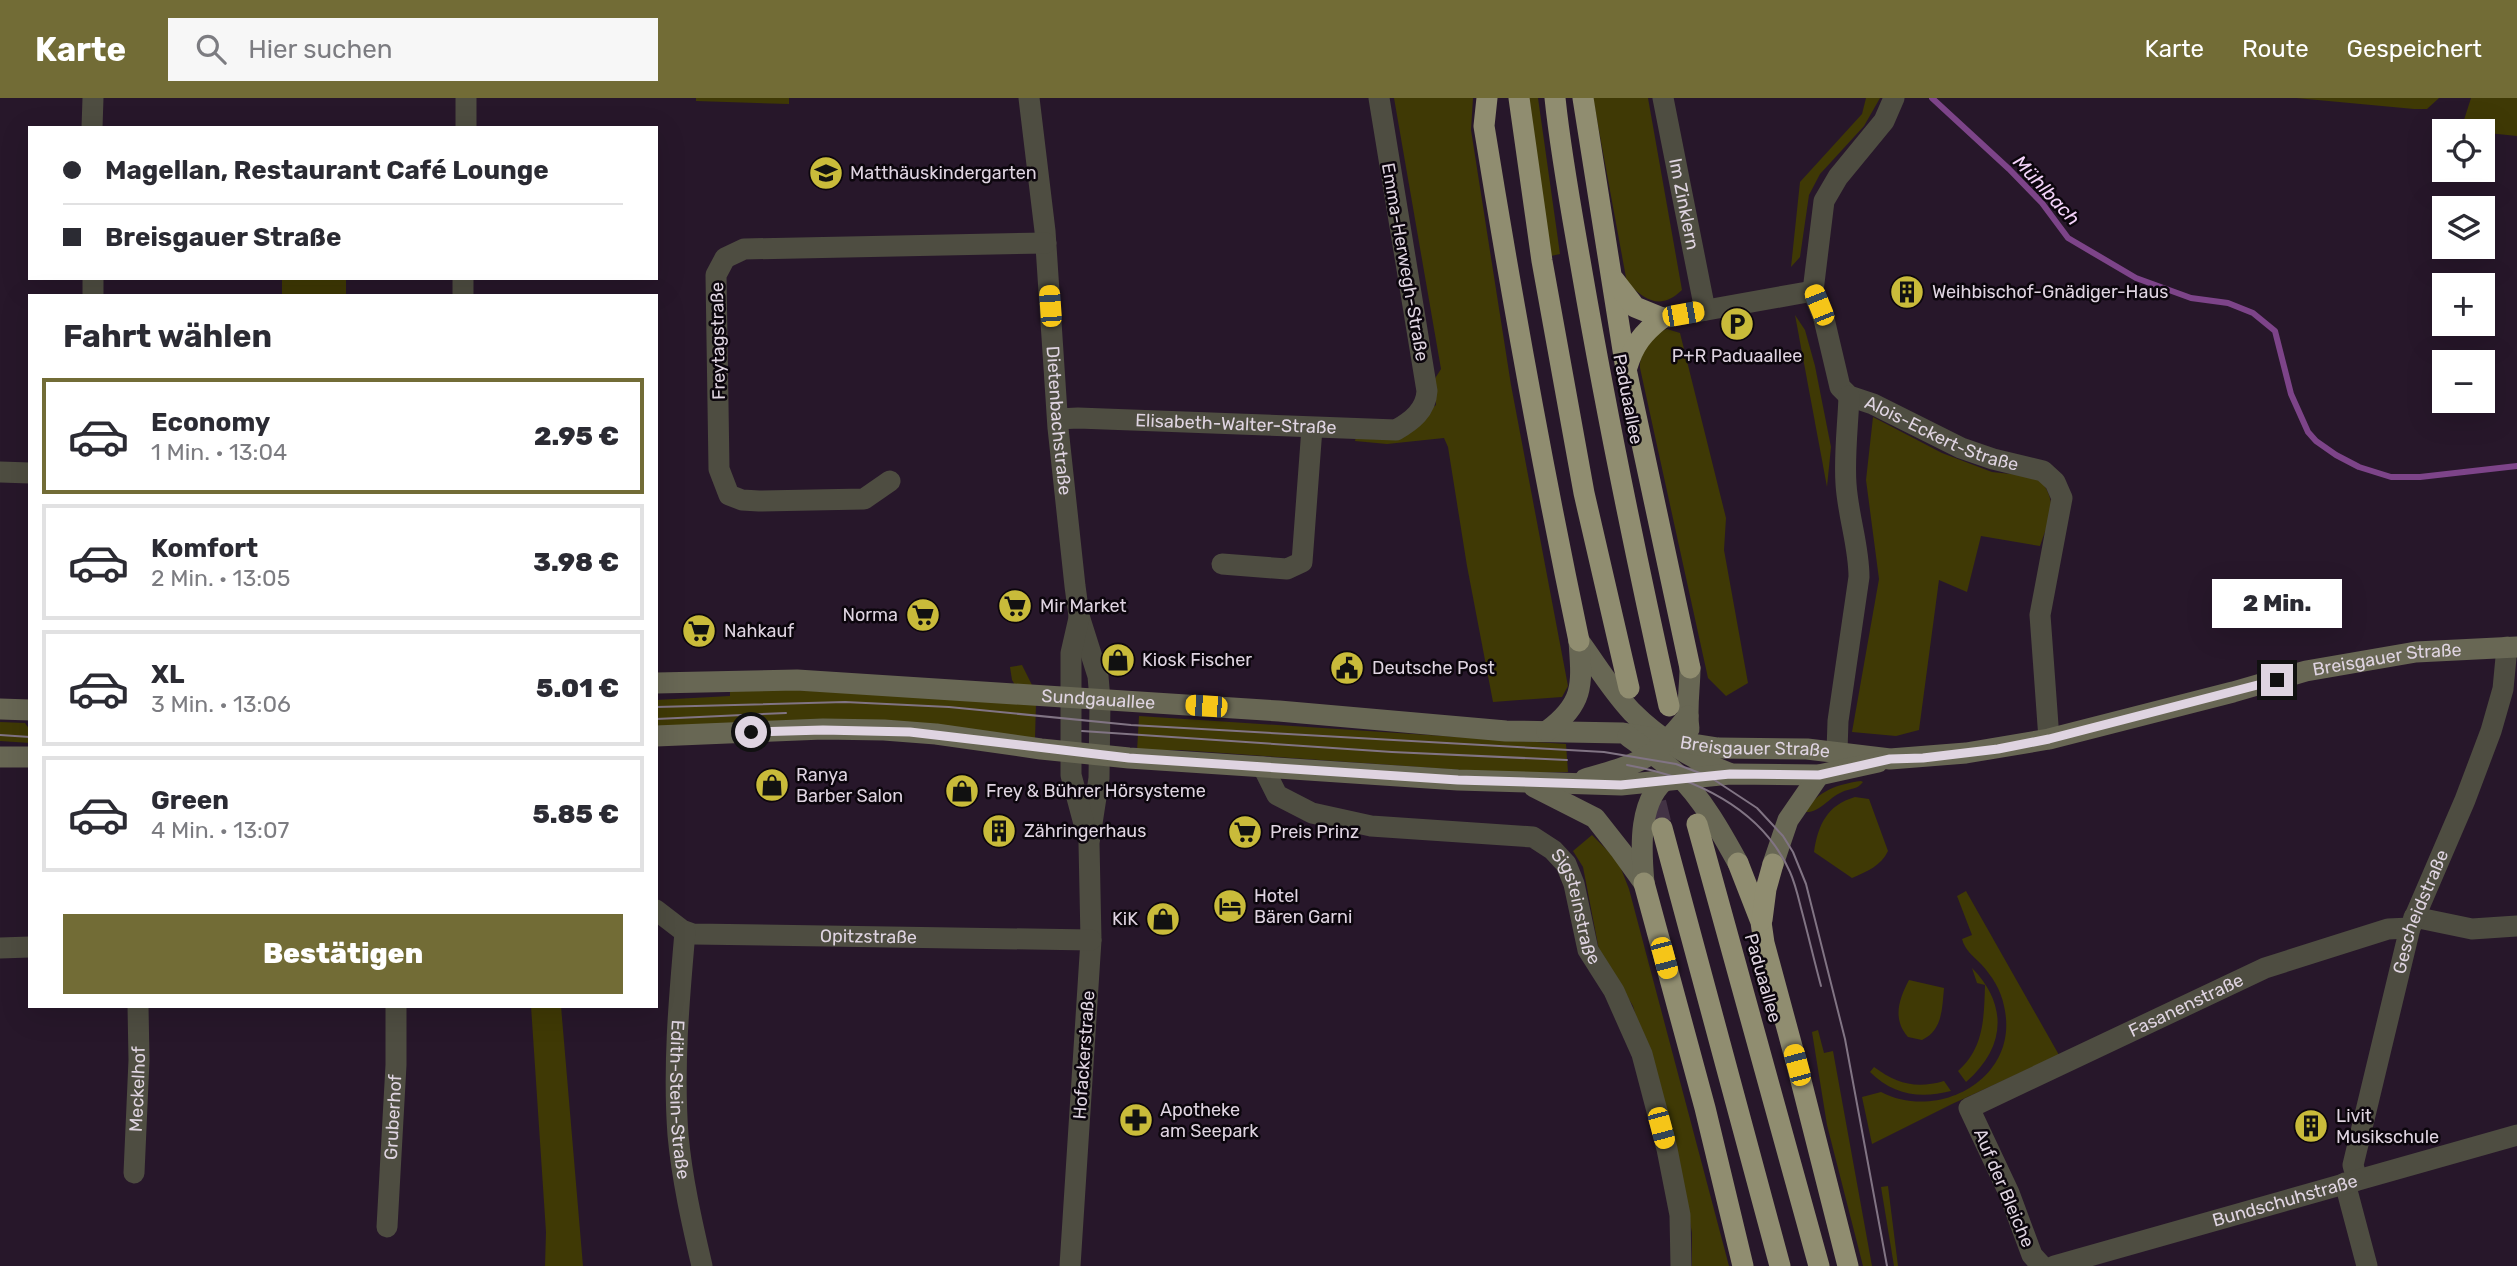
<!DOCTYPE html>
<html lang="de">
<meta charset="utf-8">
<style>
:root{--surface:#fff;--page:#f7f7f7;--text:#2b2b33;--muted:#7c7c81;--line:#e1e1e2;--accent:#726c36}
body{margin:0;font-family:Rubik,sans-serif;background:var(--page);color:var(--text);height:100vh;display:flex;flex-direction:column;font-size:26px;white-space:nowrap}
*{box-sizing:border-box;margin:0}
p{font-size:23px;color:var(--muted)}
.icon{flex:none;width:38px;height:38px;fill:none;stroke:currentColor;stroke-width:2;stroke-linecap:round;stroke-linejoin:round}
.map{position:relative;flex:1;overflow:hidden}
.sheet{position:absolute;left:28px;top:196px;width:630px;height:714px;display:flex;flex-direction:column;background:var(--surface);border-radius:0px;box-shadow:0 7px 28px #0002}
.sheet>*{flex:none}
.hud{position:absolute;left:28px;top:28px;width:630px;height:154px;border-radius:0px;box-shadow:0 7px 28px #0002;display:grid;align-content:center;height:154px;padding:0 35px;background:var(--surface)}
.controls{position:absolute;left:2432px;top:21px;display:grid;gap:14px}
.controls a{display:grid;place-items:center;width:63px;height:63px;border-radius:0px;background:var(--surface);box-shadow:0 7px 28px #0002;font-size:35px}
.end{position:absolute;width:32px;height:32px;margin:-16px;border:9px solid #dfd4e1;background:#111;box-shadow:0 0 0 4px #111}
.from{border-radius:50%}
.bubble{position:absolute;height:49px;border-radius:0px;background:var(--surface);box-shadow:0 7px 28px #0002;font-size:23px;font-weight:800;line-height:49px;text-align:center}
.car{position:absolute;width:21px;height:42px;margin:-21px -10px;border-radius:9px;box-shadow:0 0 5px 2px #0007;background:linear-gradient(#f5c518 24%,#345 0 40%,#f5c518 0 76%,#345 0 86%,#f5c518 0)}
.hud b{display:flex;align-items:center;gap:24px;height:66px;font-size:26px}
.hud b+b{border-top:2px solid var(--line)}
.hud i{width:18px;height:18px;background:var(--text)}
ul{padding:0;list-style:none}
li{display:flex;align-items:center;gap:21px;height:116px;margin:0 14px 10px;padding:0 21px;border:4px solid var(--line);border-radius:0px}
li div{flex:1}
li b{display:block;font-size:26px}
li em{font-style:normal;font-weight:800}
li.active{border-color:var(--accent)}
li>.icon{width:63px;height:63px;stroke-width:1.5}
h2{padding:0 35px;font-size:32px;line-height:84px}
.cta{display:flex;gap:14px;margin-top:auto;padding:14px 35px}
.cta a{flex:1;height:80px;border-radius:0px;background:var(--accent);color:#fff;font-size:28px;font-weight:800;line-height:80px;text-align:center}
header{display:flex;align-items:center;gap:42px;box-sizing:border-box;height:98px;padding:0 35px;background:var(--accent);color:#fff}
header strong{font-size:33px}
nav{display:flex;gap:38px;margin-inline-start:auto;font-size:24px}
.search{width:490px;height:63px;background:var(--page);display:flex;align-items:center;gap:18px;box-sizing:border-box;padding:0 24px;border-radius:0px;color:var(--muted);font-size:26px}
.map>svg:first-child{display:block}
.green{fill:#3f3905}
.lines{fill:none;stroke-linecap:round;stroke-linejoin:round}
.stream{stroke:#7d4489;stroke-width:6}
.highway-tunnel{stroke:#433345;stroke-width:21;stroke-dasharray:21 10;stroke-linecap:butt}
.street{stroke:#4e4d41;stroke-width:21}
.secondary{stroke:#686754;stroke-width:21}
.highway{stroke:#908d70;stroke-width:21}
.tram{stroke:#817484;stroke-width:2}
.route{stroke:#dfd4e1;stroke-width:9}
.labels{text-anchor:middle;stroke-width:5;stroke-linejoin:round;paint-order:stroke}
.poi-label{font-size:18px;fill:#dfd4e1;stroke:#0c060d;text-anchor:start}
.street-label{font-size:18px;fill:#dfd4e1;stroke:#0c060d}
.water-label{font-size:19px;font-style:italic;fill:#f4d4fa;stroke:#0c060d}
</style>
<header>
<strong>Karte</strong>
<div class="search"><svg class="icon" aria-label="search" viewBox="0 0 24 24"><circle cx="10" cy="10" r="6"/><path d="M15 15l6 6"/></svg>Hier suchen</div>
<nav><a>Karte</a><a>Route</a><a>Gespeichert</a></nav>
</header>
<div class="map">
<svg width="2517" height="1168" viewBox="0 0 2517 1168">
<rect width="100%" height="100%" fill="#27172a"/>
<g class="green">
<polygon points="696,0 789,0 789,6 696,3"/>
<polygon points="1394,0 1473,0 1471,32 1511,287 1568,588 1562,599 1493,604 1467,468 1448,349 1444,340 1387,346 1355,343 1356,338 1430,312 1436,307 1434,282 1441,271"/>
<polygon points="1529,0 1538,0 1560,156 1551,158"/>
<path d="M 1593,0 L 1648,0 L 1682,192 C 1660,213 1646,202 1627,185 Z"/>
<polygon points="1866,0 1880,0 1864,28 1820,76 1809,97 1800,159 1791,169 1800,84 1862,16"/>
<polygon points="2296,0 2439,0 2427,11 2414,11"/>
<polygon points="2471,0 2517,0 2517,38 2468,33 2463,25"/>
<rect x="282" y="180" width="64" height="18"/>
<polygon points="1795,217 1805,232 1815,268 1831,349 1827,389"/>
<path d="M 1667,231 L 1680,235 L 1726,420 L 1724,452 L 1748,585 L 1726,598 L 1708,580 L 1640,270 C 1639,255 1652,235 1667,231 Z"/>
<path d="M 1873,319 L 1942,355 L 1992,374 L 2038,379 C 2060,406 2050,418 2040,448 L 1981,438 L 1967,494 L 1939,482 L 1919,632 L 1896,638 L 1852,634 L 1879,481 L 1866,382 Z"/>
<polygon points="1022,567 1032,587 1015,587 1012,582 1010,569"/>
<polygon points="730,588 1036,606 1035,640 656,630 656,602 730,598"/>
<polygon points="1139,618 1566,646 1568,674 1504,675 1180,652 1137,653"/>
<polygon points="0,624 25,625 30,632 30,645 0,643"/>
<path d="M 1861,683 L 1863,684 C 1857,692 1850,690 1842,694 C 1828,700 1820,715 1805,714 C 1817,693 1838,686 1861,683 Z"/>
<path d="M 1855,699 L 1869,701 L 1888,753 C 1881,768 1866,774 1852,780 L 1814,754 C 1818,727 1827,707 1855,699 Z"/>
<polygon points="1592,737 1618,763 1629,791 1729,1168 1692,1168 1692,1135 1684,1090 1633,908 1599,852 1583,769 1573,753"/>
<path d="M 1966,793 L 2059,957 L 1952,1006 L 1872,1046 L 1862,999 L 1881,994 C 1939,1024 2021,980 2004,908 C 2001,892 1992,878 1981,866 C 1973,858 1965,852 1962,841 L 1972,837 L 1957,798 Z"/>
<path d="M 1972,870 C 2009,908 2005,950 1966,984 L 1958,973 C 1984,950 1984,920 1985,887 L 1977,885 Z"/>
<path d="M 1909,882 L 1944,890 C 1942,910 1943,932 1922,942 L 1908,939 C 1892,921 1899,901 1909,882 Z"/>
<polygon points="531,908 561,908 583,1168 545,1168 546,1134"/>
<polygon points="1818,932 1824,955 1833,953 1872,1168 1863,1168 1827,1027 1812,934"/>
<path d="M 1874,969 C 1897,986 1916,991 1944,983 L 1951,993 C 1920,1001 1893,997 1870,974 Z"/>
<polygon points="1888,1088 1898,1168 1894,1168 1881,1089"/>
</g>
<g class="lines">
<polyline class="stream" points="1932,0 2009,71 2042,105 2068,140 2136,180 2191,200 2228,205 2253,215 2275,233 2291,296 2308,334 2316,343 2336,357 2359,369 2391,379 2420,379 2517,368"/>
<polyline class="highway-tunnel" points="1641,644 1662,730"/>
<g class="street">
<path id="s1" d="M 1029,0 L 1045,133 L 1058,330 L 1075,488 L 1079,518 L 1098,578 L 1100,602 L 1099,680 L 1089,745 L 1091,842 L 1070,1168"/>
<path id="s2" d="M 1663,0 L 1705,212"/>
<path id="s3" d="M 1894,0 L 1884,23 L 1838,79 L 1824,103 L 1813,193 L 1824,221 L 1840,289 L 1849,298 L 1873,306 L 1961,350 L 1993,361 L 2043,373 L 2055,384 L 2062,400 L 2040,517 L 2049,641"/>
<polyline points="92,30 93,0"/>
<polyline points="466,30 466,0"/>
<polyline points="93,180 93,198"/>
<polyline points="463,198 463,180"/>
<polyline points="1662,220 1813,193"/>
<path id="s4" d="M 1058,321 L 1078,320 L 1396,332 C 1412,323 1426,312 1427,293 L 1379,0"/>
<polyline points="0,374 30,375"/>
<polyline points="890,383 864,401 759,403 742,402 729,397 719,371 716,177 725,160 744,151 1046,145"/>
<polyline points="1222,466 1287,471 1302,464 1312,330"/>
<polyline points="1079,520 1071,555 1071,677 1087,737"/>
<path id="s5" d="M 1263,669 L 1277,697 L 1312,715 L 1371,728 L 1533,739 L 1553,752 L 1566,766 L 1574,786 L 1588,852 L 1614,893 L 1642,956 L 1667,1051 L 1680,1117 L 1681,1168"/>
<path d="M 1843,670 L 1837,653 L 1838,623 L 1859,479 C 1859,448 1848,418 1846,386 C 1844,357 1848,327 1849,298"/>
<path id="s6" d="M 656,812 L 682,832 L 693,836 L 1091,842"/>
<polyline points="2414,819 2472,831 2517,828"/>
<path id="s7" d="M 685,834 C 679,902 673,969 678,1037 C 682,1081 692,1125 702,1168"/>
<polyline points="0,850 30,849"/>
<path id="s8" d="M 134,1075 L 139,962 L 138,908"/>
<path id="s9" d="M 2357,1082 L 2353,1067 L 2410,830 L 2465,702 L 2491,633 L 2503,591 L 2507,549"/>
<polyline points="2345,1085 2367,1168"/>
<path id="s10" d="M 387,1129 L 396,967 L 396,908"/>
<path id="s11" d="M 2042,1168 L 2032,1157 L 2009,1095 L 1969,1010 L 2265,870 L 2388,831 L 2410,830"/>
<path id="s12" d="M 2054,1168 L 2517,1037"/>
</g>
<g class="secondary">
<path d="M 1579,543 C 1596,566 1612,593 1632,614 C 1659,641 1694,662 1729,675"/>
<path id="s13" d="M 656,585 L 797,582 L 1279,613 L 1506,633 L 1623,635 L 1718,650 L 1807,651 L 1890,661 L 1966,655 L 2049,641 L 2233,594 L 2306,573 L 2416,554 L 2517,549"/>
<polyline points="0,611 30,612"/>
<path d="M 1689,631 C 1686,611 1690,590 1690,570"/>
<path d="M 1547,633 C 1585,605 1582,586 1579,543"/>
<polyline points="656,638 823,631 884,632 936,636 1041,651 1129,660 1458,682 1621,687 1730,676 1819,677 1878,664"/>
<path d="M 1628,638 C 1644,650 1661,661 1676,675 C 1702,700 1721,734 1738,765"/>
<polyline points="0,659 30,659"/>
<path d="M 1585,681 C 1637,666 1653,663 1688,618"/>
<polyline points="1534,689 1595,720 1621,753 1644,785"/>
<polyline points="1773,766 1788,722 1819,677"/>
<path d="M 1644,785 C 1641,752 1637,698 1671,678"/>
</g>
<g class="highway">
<path d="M 1487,0 L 1484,28 C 1512,201 1543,372 1579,543"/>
<polyline points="1519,0 1542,163 1584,395 1629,590"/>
<path d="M 1555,0 C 1561,58 1572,116 1582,174 C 1607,319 1637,464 1669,608"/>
<polyline points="1583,0 1626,271 1690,570"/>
<polyline points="1614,182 1635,209 1662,220"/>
<path d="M 1627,269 C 1634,246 1643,235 1662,220"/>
<polyline points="1697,726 1819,1168"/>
<polyline points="1662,730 1780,1168"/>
<polyline points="1738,765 1761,824 1764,845 1797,967 1848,1168"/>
<polyline points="1644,785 1705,1010 1743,1168"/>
<polyline points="1762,822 1766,791 1773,766"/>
</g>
<g class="tram">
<polyline points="656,609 845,604 949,609 1131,627 1604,654 1676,666 1710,679 1757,710 1783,738 1793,754 1806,786 1845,941 1887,1168"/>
<polyline points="656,621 786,615"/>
<polyline points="1082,633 1392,654 1567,662"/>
<polyline points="0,637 30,639"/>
<path d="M 1627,667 C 1693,679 1761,709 1790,774 C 1795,785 1798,798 1801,810 C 1808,836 1814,862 1821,888"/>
</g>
</g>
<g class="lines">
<polyline class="route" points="751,634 823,632 910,634 1129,660 1458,682 1621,687 1730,676 1819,677 1890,661 1923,660 1998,651 2049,641 2277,582"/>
</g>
<defs>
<g id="school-disc" transform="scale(1.75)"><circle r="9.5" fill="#c9bb3a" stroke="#0c060d"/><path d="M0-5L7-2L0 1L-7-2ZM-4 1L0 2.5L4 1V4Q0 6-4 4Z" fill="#111"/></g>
<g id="building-disc" transform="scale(1.75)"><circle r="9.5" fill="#c9bb3a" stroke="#0c060d"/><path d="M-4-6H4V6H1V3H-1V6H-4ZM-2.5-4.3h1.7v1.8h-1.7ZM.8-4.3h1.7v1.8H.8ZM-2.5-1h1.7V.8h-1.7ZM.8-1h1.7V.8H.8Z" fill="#111"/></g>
<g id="parking-disc" transform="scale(1.75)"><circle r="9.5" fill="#c9bb3a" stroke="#0c060d"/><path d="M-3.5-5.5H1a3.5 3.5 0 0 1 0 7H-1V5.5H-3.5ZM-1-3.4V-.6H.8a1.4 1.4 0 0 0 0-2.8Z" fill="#111"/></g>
<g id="supermarket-disc" transform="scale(1.75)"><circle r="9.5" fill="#c9bb3a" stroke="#0c060d"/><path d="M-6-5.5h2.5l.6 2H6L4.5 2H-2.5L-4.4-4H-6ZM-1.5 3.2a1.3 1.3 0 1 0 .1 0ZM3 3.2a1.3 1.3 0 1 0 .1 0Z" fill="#111"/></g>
<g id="shop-disc" transform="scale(1.75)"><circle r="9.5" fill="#c9bb3a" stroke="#0c060d"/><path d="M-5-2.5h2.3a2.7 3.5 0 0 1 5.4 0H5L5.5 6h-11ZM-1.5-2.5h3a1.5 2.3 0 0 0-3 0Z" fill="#111"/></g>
<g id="civic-disc" transform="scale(1.75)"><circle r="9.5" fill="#c9bb3a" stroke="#0c060d"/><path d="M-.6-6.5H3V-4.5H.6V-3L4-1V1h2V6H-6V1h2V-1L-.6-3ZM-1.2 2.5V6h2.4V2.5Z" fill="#111"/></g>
<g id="hotel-disc" transform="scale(1.75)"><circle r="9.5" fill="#c9bb3a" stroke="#0c060d"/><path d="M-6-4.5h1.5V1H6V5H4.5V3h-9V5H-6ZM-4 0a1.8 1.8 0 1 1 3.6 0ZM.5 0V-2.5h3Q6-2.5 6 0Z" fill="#111"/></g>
<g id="pharmacy-disc" transform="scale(1.75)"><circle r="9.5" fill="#c9bb3a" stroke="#0c060d"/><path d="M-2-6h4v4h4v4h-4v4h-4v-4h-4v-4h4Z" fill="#111"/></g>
</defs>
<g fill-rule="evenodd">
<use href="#school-disc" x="826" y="75"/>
<use href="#building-disc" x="1907" y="194"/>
<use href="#parking-disc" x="1737" y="226"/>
<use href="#supermarket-disc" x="1015" y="508"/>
<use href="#supermarket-disc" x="923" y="517"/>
<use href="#supermarket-disc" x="699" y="533"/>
<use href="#shop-disc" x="1118" y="562"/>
<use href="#civic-disc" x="1347" y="570"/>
<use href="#shop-disc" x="772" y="687"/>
<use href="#shop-disc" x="962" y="693"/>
<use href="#building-disc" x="999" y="733"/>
<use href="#supermarket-disc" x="1245" y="734"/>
<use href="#hotel-disc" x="1230" y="808"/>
<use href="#shop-disc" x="1163" y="821"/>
<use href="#pharmacy-disc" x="1136" y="1022"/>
<use href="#building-disc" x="2311" y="1028"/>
</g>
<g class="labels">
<g class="poi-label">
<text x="850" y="81">Matthäuskindergarten</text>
<text x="1932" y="200">Weihbischof-Gnädiger-Haus</text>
<text x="1737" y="264" text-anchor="middle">P+R Paduaallee</text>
<text x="1040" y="514">Mir Market</text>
<text x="898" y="523" text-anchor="end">Norma</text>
<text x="724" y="539">Nahkauf</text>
<text x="1142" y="568">Kiosk Fischer</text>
<text x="1372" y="576">Deutsche Post</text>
<text x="796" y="683">Ranya<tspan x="796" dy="21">Barber Salon</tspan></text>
<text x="986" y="699">Frey &amp; Bührer Hörsysteme</text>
<text x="1024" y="739">Zähringerhaus</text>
<text x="1270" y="740">Preis Prinz</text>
<text x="1254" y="804">Hotel<tspan x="1254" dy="21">Bären Garni</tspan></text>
<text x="1138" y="827" text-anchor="end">KiK</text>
<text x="1160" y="1018">Apotheke<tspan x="1160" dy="21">am Seepark</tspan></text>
<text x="2336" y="1024">Livit<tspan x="2336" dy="21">Musikschule</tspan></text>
</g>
<g class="street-label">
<text dy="6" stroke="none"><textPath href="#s2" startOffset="108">Im Zinklern</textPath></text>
<text transform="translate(1405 164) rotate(80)" y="6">Emma-Herwegh-Straße</text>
<text transform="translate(718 243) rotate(-91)" y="6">Freytagstraße</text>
<text transform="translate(1628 301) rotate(79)" y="6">Paduaallee</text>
<text dy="6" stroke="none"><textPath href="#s1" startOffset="324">Dietenbachstraße</textPath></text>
<text dy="6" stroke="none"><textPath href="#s4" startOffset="178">Elisabeth-Walter-Straße</textPath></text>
<text dy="6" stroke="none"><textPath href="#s3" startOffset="429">Alois-Eckert-Straße</textPath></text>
<text dy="6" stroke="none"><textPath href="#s13" startOffset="1746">Breisgauer Straße</textPath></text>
<text dy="6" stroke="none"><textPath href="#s13" startOffset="443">Sundgauallee</textPath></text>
<text dy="6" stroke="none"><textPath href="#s13" startOffset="1102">Breisgauer Straße</textPath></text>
<text dy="6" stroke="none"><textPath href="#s5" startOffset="380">Sigsteinstraße</textPath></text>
<text dy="6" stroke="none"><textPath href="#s9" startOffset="278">Gescheidstraße</textPath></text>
<text dy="6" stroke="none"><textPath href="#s6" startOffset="220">Opitzstraße</textPath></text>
<text transform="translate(1763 880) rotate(74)" y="6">Paduaallee</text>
<text dy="6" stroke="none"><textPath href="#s11" startOffset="415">Fasanenstraße</textPath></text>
<text transform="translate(1084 957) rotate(-86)" y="6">Hofackerstraße</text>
<text dy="6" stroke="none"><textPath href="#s8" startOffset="84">Meckelhof</textPath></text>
<text dy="6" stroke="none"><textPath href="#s7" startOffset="168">Edith-Stein-Straße</textPath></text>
<text dy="6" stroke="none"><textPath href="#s10" startOffset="110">Gruberhof</textPath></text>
<text transform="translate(2004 1090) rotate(67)" y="6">Auf der Bleiche</text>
<text dy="6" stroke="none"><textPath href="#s12" startOffset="240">Bundschuhstraße</textPath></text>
</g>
<g class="water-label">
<text transform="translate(2047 92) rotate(47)" y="7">Mühlbach</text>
</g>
</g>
</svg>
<div class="controls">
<a><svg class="icon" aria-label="locate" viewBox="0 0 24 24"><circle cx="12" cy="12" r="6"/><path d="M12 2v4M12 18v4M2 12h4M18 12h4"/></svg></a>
<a><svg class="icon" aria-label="layers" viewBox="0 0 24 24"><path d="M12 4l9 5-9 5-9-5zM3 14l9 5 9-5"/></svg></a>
<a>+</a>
<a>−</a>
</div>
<i class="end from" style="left:751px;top:634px"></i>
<i class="end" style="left:2277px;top:582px"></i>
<div class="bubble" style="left:2212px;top:481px;width:130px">2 Min.</div>
<i class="car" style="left:1819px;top:207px;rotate:338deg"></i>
<i class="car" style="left:1050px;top:208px;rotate:356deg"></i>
<i class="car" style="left:1683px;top:216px;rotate:80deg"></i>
<i class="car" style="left:1206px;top:608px;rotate:274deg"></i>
<i class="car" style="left:1664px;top:860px;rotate:165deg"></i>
<i class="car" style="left:1797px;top:967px;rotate:345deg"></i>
<i class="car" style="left:1661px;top:1030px;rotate:165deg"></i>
<div class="hud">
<b><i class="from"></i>Magellan, Restaurant Café Lounge</b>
<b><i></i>Breisgauer Straße</b>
</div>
<section class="sheet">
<h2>Fahrt wählen</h2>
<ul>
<li class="active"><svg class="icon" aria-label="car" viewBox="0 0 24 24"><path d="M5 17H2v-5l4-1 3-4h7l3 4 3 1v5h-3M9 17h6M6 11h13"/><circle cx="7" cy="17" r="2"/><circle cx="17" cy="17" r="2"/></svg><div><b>Economy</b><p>1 Min. · 13:04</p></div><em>2.95 €</em></li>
<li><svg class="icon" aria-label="car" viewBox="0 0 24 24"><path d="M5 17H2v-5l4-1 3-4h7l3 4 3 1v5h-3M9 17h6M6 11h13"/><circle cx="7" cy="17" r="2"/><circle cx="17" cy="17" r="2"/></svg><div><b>Komfort</b><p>2 Min. · 13:05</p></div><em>3.98 €</em></li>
<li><svg class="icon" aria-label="car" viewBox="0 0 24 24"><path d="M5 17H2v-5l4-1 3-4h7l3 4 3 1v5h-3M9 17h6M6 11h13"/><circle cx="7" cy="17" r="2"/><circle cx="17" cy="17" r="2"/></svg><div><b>XL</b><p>3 Min. · 13:06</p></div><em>5.01 €</em></li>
<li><svg class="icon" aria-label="car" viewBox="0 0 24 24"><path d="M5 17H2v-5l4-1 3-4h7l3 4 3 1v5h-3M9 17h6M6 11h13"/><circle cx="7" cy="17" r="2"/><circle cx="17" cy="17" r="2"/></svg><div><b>Green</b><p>4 Min. · 13:07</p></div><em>5.85 €</em></li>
</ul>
<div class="cta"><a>Bestätigen</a></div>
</section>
</div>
